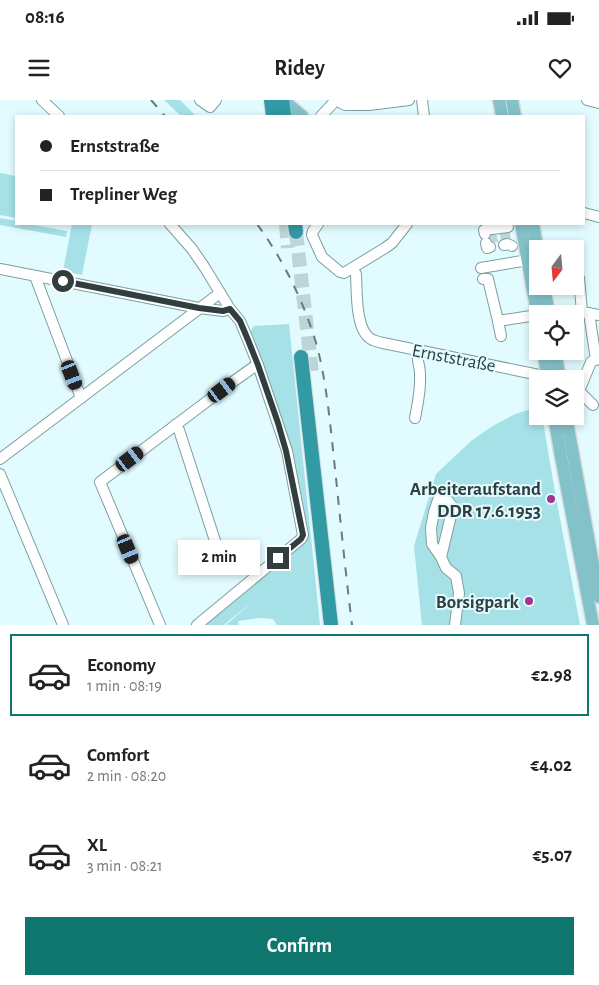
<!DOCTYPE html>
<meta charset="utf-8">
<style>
:root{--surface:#fff;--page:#f2f2f2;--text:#222;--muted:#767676;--line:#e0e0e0;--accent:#0f766e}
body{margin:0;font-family:"Alegreya Sans",sans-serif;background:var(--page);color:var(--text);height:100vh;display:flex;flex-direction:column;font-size:19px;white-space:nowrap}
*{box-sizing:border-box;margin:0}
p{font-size:16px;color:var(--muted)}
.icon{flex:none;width:28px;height:28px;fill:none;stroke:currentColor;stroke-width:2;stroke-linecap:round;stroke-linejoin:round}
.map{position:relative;height:525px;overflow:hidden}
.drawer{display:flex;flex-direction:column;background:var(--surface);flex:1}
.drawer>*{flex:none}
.guide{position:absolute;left:15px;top:15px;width:570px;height:110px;border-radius:0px;box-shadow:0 2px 8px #0003;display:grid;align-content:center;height:110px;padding:0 25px;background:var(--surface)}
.needle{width:32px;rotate:196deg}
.controls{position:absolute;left:529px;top:140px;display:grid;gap:10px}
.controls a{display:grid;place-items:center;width:55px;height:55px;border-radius:0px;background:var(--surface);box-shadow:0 2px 8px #0003;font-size:25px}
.end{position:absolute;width:22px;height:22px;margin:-11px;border:6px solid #313e40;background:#fff;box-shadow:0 0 0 2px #fff}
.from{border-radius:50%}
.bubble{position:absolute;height:35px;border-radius:0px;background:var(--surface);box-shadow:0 2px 8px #0003;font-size:16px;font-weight:600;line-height:35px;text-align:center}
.car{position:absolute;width:15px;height:30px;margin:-15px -8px;border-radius:6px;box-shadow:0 0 4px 1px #0007;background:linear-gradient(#222 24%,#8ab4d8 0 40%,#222 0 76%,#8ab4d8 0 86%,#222 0)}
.guide b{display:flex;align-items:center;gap:18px;height:48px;font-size:19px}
.guide b+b{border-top:1px solid var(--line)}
.guide i{width:12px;height:12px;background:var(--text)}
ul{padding:9px 0 0;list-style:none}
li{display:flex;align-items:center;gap:15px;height:82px;margin:0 10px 8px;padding:0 15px;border:2px solid transparent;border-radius:0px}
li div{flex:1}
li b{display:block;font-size:19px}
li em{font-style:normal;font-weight:600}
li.on{border-color:var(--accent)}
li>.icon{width:45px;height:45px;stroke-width:1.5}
.button{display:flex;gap:10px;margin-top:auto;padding:10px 25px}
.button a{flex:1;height:58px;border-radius:0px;background:var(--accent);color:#fff;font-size:20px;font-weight:600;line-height:58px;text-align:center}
.status{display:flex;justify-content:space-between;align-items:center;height:35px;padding:0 25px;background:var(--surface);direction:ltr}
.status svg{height:14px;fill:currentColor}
header{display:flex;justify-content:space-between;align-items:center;height:65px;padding:0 25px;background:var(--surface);font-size:22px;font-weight:600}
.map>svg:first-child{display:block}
.green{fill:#a6e1e8}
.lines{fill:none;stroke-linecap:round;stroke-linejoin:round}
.minor-tunnel{stroke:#bed5d8;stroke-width:10;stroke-dasharray:10 5;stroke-linecap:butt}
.highway-tunnel{stroke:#bed5d8;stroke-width:14;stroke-dasharray:14 7;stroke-linecap:butt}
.minor-casing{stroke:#7f9ea1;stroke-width:12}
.major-casing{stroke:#dadcdd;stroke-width:15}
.highway-casing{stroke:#dadcdd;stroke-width:16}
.minor{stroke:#fff;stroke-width:10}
.major{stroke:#83c2c9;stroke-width:12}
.highway{stroke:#319aa5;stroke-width:14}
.rail{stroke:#697a7c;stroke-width:2;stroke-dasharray:9 9;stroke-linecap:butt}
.route{stroke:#313e40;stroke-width:6}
.poi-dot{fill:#a43491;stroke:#e1fbfe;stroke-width:2}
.labels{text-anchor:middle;stroke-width:4;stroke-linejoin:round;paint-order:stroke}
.street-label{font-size:19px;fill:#313e40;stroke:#e1fbfe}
.poi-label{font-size:19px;font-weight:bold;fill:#313e40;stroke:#e1fbfe;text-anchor:end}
</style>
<div class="status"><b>08:16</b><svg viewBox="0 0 49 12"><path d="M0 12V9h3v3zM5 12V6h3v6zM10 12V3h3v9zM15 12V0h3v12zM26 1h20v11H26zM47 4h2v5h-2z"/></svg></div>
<header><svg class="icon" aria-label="menu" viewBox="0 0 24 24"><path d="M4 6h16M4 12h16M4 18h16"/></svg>Ridey<svg class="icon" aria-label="heart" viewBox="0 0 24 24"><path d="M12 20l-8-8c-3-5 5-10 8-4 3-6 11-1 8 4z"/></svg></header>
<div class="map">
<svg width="599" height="525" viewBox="0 0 599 525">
<rect width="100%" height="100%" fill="#e1fbfe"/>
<g class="green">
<polygon points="164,0 180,0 196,16 181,16"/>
<polygon points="0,73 16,76 16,118 0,115"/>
<polygon points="0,118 16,121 16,124 28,124 67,131 66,137 0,125"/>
<polygon points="72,124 92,124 82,175 63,171"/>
<polygon points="289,224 320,525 277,525 273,519 260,518 238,521 239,525 226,525 253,501 224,525 205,525 297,448 300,442 300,405 249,233 254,226"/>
<polygon points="537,307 538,316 542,316 555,392 580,525 422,525 414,446 436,374 471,341 491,327 515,314"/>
</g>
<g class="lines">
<g class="minor-tunnel">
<polyline points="504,131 506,140"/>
<polyline points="491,133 494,147"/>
</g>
<g class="highway-tunnel">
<polyline points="286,124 288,148"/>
<polyline points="296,132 312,273"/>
</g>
<g class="minor-casing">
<g id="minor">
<polyline points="42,0 59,16"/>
<polyline points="200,0 210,7 216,0"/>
<polyline points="338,0 341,3 345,5 369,5 409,0"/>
<polyline points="422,0 424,16"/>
<polyline points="587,0 599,3"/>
<polyline points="321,16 336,0"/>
<polyline points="584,113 599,117"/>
<polyline points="170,124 192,149 205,168 230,209 240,221 248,240 258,265 287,351 303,435 301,439 197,525"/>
<polyline points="318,124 313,131 312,135 322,157 340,172 344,173 385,148 392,143 407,124"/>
<polyline points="485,134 484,130 508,127"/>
<polyline points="486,143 487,148 490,147"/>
<polyline points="504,145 507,144 512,146"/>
<polyline points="481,168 528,160"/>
<polyline points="0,169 199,208 223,211 230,209"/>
<path d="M 356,174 C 357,190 355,230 371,239 C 374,241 379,242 383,243 L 554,278"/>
<polyline points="35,176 81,298"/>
<polyline points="579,178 582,212 599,215"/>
<polyline points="483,179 488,179 498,221 537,215"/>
<polyline points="589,213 596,260"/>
<polyline points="498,221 501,236"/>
<polyline points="576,288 593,305"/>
<polyline points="579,291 591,262 599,258"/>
<path d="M 415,318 C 418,302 421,290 420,274 C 420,266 416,258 418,250"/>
<polyline points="175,325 179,330 219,453"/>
<polyline points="0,359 220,193"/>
<polyline points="0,374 63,525"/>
<polyline points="441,457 453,407 448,401 438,400 434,412 431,428 432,444 441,457 446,468 456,476 459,493 455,525"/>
<polyline points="160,525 100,382 234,281 255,266 258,265"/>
</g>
</g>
<g class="major-casing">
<g id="major">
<polyline points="283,0 302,16"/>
<polyline points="499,0 502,16"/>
<polyline points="512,0 515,16"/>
<polyline points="521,124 538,218"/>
<polyline points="533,124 538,151"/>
<polyline points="544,186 549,214"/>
<polyline points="543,251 548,279"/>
<polyline points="555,251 560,279"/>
<polyline points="554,316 561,357 593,525"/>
<polyline points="566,316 599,497"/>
</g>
</g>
<g class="highway-casing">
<g id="highway">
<polyline points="271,0 273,16"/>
<polyline points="282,0 284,16"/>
<polyline points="295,124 296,132"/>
<polyline points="301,257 331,525"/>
</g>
</g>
<use href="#minor" class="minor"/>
<use href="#major" class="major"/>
<use href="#highway" class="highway"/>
<g class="rail">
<polyline points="151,0 165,16"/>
<path d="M 257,124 C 284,161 304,202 317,246 C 328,289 331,334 336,378 C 341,427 346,476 352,525"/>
</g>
</g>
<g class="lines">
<polyline class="route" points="63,181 199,208 223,211 230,209 240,221 248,240 258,265 278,323 286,351 303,435 301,439 278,458"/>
</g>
<g class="poi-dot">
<circle cx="551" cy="399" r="5"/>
<circle cx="529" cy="501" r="5"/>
</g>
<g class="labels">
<g class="street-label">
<text transform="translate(454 257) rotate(11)" y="7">Ernststraße</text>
</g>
<g class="poi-label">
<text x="541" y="395">Arbeiteraufstand<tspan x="541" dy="22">DDR 17.6.1953</tspan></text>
<text x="519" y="508">Borsigpark</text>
</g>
</g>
</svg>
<div class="controls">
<a><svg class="needle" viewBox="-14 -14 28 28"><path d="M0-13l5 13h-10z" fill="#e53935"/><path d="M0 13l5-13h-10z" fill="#767676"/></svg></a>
<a><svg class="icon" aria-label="locate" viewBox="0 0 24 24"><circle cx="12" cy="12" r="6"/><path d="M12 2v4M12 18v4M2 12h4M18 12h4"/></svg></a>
<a><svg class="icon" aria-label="layers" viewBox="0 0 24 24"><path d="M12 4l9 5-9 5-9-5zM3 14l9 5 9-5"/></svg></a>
</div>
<i class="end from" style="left:63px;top:181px"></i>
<i class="end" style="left:278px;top:458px"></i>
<div class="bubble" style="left:178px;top:440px;width:82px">2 min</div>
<i class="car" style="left:72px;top:275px;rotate:159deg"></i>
<i class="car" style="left:222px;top:290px;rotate:53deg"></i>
<i class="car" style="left:130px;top:359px;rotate:53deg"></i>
<i class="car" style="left:128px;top:449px;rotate:157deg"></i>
<div class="guide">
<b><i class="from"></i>Ernststraße</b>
<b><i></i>Trepliner Weg</b>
</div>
</div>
<section class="drawer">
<ul>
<li class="on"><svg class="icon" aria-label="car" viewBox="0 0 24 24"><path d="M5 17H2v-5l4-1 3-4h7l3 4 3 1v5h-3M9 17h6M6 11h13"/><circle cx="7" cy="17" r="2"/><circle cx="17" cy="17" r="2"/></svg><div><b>Economy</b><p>1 min · 08:19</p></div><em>€2.98</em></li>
<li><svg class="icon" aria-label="car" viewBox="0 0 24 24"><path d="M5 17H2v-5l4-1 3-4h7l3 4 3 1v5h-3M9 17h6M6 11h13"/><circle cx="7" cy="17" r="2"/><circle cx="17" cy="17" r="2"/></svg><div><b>Comfort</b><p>2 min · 08:20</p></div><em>€4.02</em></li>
<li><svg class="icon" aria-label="car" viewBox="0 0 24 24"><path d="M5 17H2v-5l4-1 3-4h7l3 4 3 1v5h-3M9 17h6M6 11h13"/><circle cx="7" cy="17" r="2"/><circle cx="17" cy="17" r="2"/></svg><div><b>XL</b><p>3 min · 08:21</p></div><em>€5.07</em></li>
</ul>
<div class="button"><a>Confirm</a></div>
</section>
